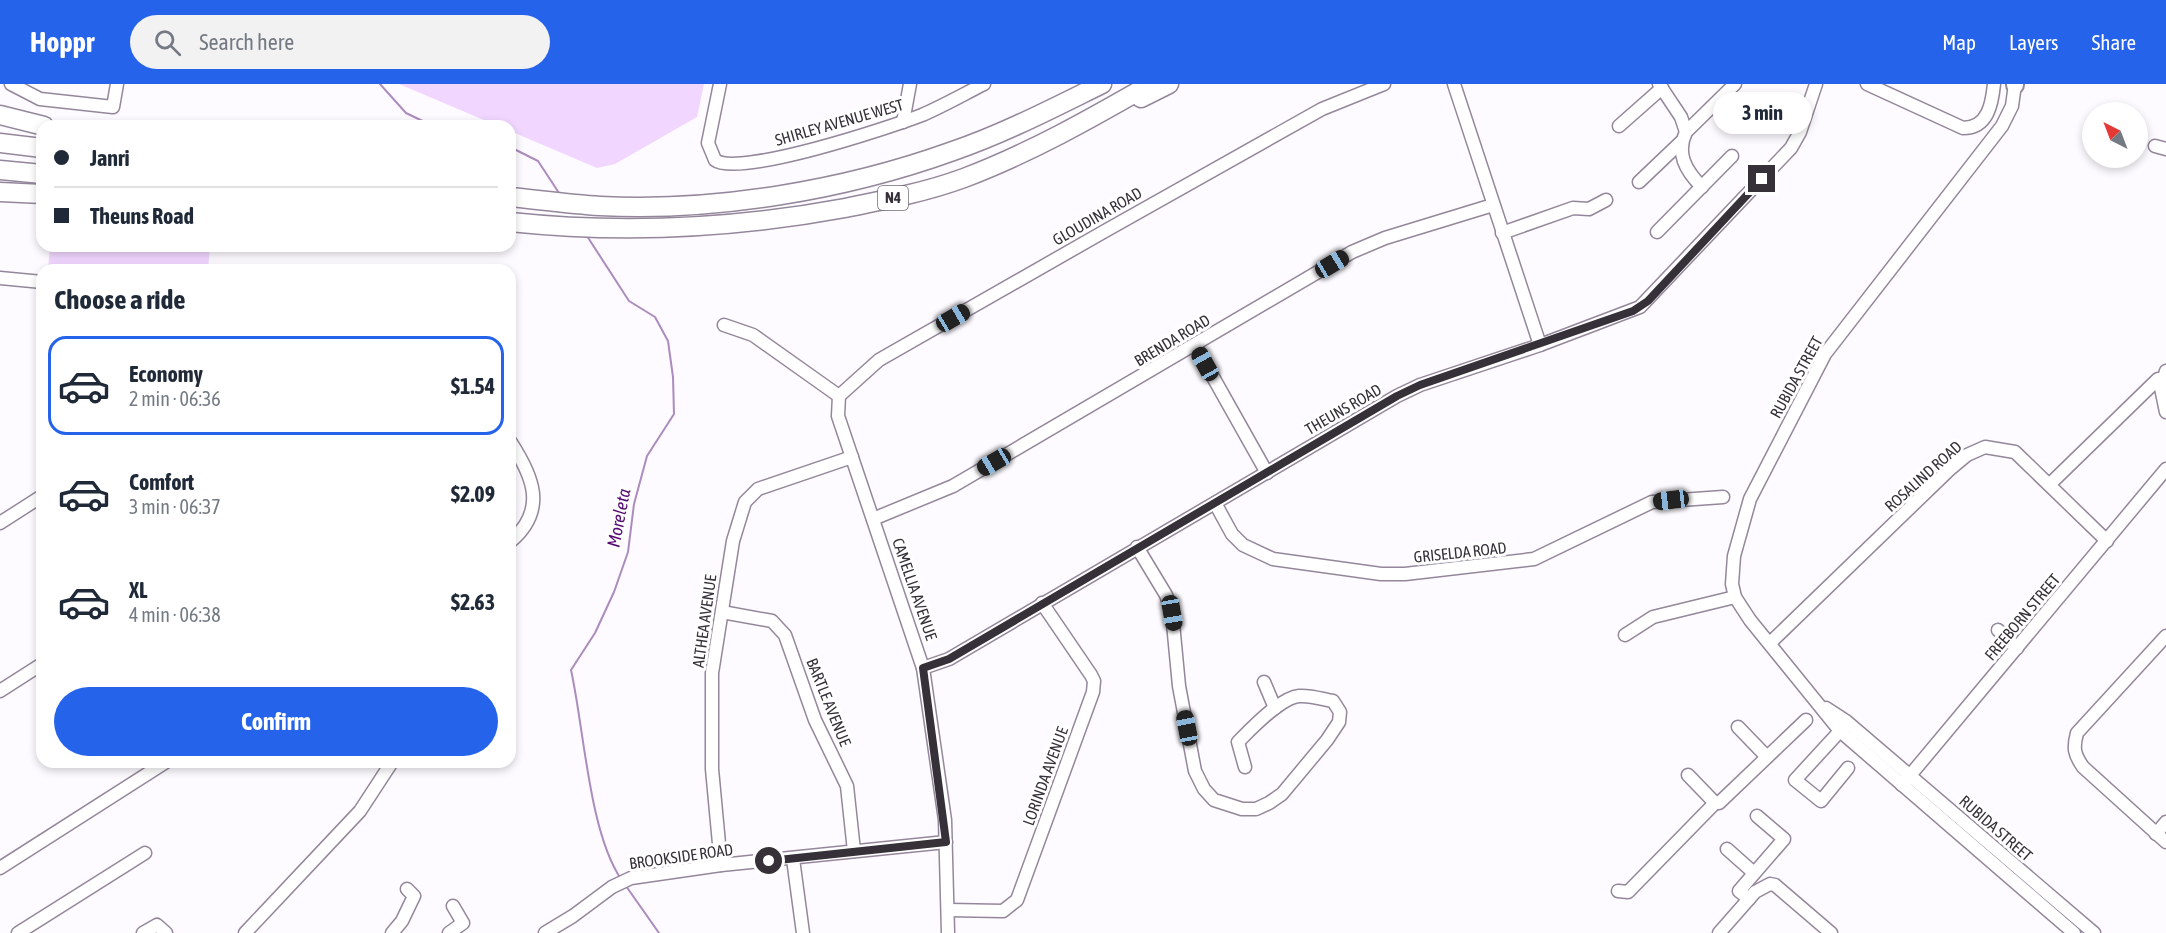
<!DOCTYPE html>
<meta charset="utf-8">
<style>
:root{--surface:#fff;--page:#f2f2f3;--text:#1f2937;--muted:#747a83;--line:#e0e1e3;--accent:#2563eb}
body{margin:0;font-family:"Asap Condensed",sans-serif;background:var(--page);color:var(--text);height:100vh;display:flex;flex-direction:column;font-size:22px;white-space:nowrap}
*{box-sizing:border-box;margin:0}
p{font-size:20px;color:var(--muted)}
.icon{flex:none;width:33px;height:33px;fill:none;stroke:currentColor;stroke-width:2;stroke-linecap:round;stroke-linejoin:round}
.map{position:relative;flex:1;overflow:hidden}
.details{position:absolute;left:36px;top:180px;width:480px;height:504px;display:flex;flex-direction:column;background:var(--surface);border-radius:18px;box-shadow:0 3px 9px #0003}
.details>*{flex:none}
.guide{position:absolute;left:36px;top:36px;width:480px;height:132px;border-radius:18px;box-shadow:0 3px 9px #0003;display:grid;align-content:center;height:132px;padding:0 18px;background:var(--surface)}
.needle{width:39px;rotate:318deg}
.buttons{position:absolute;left:2082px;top:18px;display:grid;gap:12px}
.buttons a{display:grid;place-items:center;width:66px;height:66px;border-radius:50%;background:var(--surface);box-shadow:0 3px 9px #0003;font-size:30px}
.end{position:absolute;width:27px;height:27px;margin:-14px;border:8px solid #363139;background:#fff;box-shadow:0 0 0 3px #fff}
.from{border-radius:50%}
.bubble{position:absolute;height:42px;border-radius:21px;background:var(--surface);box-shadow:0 3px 9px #0003;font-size:20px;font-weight:700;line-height:42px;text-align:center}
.car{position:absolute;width:18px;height:36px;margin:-18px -9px;border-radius:8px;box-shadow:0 0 4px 2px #0007;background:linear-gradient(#222 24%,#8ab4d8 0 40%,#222 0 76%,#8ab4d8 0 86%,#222 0)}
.guide b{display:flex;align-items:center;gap:21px;height:57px;font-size:22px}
.guide b+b{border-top:2px solid var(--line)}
.guide i{width:15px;height:15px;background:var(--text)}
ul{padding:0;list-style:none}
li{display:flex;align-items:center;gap:18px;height:99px;margin:0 12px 9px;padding:0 6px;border:3px solid transparent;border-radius:18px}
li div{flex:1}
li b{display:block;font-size:22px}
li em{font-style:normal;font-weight:700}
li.selected{border-color:var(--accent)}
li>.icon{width:54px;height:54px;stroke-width:1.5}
h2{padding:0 18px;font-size:27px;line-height:72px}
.primary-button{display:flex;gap:12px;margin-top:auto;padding:12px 18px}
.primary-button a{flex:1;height:69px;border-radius:36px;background:var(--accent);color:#fff;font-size:24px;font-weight:700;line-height:69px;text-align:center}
header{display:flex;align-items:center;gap:36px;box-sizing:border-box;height:84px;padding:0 30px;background:var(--accent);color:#fff}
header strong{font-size:28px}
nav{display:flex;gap:33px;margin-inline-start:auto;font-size:21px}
.search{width:420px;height:54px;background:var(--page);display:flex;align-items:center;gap:15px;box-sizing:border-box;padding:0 21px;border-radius:33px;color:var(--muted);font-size:22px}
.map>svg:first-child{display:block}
.green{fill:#f1d7ff}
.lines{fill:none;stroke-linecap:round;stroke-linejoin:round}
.stream{stroke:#ac8cbd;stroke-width:2}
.minor-casing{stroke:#94879b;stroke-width:15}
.major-casing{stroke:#94879b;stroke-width:20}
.highway-casing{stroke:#94879b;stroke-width:21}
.minor{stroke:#fff;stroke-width:12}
.major{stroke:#fff;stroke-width:16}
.highway{stroke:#fff;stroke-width:18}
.route{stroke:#363139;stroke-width:8}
.labels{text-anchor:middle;stroke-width:6;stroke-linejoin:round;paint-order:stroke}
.shield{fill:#fff;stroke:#726f74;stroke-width:1.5}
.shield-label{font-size:15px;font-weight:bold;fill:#363139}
.street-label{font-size:16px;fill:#363139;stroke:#fff}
.water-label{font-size:18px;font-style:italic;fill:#540a70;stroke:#fff}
</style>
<header>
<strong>Hoppr</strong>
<div class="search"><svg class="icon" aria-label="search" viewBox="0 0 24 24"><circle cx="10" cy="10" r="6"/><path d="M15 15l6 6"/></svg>Search here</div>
<nav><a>Map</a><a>Layers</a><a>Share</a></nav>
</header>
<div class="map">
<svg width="2166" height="849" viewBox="0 0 2166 849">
<rect width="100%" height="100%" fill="#fdfbff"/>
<g class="green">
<polygon points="399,0 704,0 697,33 615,80 597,84 510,47 510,42 498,42"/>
<polygon points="50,162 210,162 208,186 48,186"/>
</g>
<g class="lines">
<g class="stream">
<polyline points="380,0 406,29 433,42"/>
<polyline points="510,63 538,77 561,112"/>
<path d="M 587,152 L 629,217 L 655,233 L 668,257 L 673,293 L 674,330 L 647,372 L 634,420 L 628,468 L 614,508 L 595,549 L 571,586 C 584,644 589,748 621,795"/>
<polyline points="626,802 659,849"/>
</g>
<g class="minor-casing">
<g id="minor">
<polyline points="11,0 40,15 113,23 117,0"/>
<path d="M 720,0 L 708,59 L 715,76 C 738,94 891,43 922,31 C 943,22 964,10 984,0"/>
<polyline points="1454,0 1540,261"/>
<path d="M 1659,0 L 1681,33 L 1686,48 C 1676,69 1685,86 1702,103"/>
<path d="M 1867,0 L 1963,44 C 1988,44 1992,20 1994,0"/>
<polyline points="2015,0 2012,22 2002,42 1825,270 1750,415 1734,472 1732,500 1735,513 1750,536 1840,647 2074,849"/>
<polyline points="903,38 910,0"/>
<polyline points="1619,42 1662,4"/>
<polyline points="1686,48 1735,0"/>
<polyline points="2155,62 2166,65"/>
<polyline points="1639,98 1681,58"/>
<polyline points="1657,148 1732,72"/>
<polyline points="1502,149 1573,124 1589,125 1606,116"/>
<polyline points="0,194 42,198"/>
<polyline points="724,241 753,251 839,312"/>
<polyline points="1195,261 1267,389"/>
<polyline points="2166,287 2161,304 2166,328"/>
<polyline points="839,312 879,276 1105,147 1322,25 1384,0"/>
<polyline points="839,312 838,332 923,584 945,736 948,849"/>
<path d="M 510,357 C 533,392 548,426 510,458"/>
<polyline points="2050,400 2158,295"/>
<polyline points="1215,419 1232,450 1243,461 1273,475 1381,490 1405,490 1534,475 1652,418 1723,413"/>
<polyline points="873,435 953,402 1352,168 1385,154 1493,121"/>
<polyline points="0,439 42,412"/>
<path d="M 1137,463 L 1166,511 L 1172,529 L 1179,602 L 1195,687 L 1204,705 L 1214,716 L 1242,725 L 1256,725 L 1269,719 L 1282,710 L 1327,656 L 1339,638 L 1340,628 L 1333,617 C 1322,615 1310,611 1299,612 C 1280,614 1251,645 1238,658 L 1245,683"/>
<polyline points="722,528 772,537 785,551 815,636 847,702 854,767"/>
<polyline points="1998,546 2017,564"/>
<polyline points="1625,551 1653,533 1735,513"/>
<path d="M 2166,552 L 2077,649 C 2073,664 2074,670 2083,683 L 2166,758"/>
<polyline points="1770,559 1949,386 1967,371 1985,363 2015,368 2107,457"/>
<polyline points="923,584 949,575 1397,312 1420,301 1540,261 1640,223 1791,64 1800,48 1816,0"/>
<polyline points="1264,598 1275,624"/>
<polyline points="0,607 42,580"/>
<polyline points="1826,624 1846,637 2094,849"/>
<polyline points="1738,643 1767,673"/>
<polyline points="1840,647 1795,696 1821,717 1848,684"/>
<polyline points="1688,691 1715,719 1719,719 1806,636"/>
<polyline points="1902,701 2166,385"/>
<polyline points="2156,750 2166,738"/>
<polyline points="1727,765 1754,789"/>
<polyline points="793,775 803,849"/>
<polyline points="721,781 712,685 712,589 733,457 745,418 758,405 852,373"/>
<polyline points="0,784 166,678"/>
<polyline points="1618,807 1628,808 1715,719"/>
<polyline points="1749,815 1739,807 1784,755 1757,732"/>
<polyline points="948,826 1003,827 1017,816 1093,608 1094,597 1091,591 1042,519"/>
<polyline points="18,849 145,769"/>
<polyline points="143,849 157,841 166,849"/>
<polyline points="245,849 360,727 392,678"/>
<polyline points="392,849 402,837 414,812 407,805"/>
<polyline points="449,849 463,839 453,822"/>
<polyline points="545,849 573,832 612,803 631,794 721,781 946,758"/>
<polyline points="1719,849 1755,808 1770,800 1775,801 1831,849"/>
</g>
</g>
<g class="major-casing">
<polyline id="major" points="2015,0 2015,1"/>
</g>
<g class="highway-casing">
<g id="highway">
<polyline points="1141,14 1169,0"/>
<polyline points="0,31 44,42"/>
<polyline points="0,59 42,64"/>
<polyline points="0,86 42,90"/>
<polyline points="0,108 42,110"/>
<path d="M 510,113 C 540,116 570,120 600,122 C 715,128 845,106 953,67 C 1005,49 1053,24 1102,0"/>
<path d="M 510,138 C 624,150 732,145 845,124 C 885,116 926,108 964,94 C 1030,69 1090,35 1151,0"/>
</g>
</g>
<use href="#minor" class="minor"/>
<use href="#major" class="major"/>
<use href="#highway" class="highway"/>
</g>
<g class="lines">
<polyline class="route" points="769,777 946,758 923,584 949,575 1397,312 1420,301 1633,227 1648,217 1762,95"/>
</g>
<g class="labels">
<rect class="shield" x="878" y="102" width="30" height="24" rx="4.5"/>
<g class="shield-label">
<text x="893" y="119">N4</text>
</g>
<g class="street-label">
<text transform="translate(839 38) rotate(-16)" y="6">SHIRLEY AVENUE WEST</text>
<text transform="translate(1097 132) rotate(-30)" y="6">GLOUDINA ROAD</text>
<text transform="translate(1172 256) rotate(-31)" y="6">BRENDA ROAD</text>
<text transform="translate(1796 293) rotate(-61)" y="6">RUBIDA STREET</text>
<text transform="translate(1343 325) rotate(-30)" y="6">THEUNS ROAD</text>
<text transform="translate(1923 392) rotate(-42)" y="6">ROSALIND ROAD</text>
<text transform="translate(1460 468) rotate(-6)" y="6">GRISELDA ROAD</text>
<text transform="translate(915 505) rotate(71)" y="6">CAMELLIA AVENUE</text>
<text transform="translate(2022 533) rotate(-50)" y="6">FREEBORN STREET</text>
<text transform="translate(704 537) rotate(-82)" y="6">ALTHEA AVENUE</text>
<text transform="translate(829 618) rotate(68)" y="6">BARTLE AVENUE</text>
<text transform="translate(1045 692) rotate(-70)" y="6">LORINDA AVENUE</text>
<text transform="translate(1996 744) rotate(41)" y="6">RUBIDA STREET</text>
<text transform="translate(681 772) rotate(-8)" y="6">BROOKSIDE ROAD</text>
</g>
<g class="water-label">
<text transform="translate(619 434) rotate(-79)" y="6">Moreleta</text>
</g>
</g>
</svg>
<div class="buttons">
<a><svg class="needle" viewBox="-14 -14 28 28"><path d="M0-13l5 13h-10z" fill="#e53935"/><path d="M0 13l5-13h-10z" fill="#747a83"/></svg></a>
</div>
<i class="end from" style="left:769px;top:777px"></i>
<i class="end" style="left:1762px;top:95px"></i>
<div class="bubble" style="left:1713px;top:8px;width:99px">3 min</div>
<i class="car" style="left:1332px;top:180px;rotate:59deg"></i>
<i class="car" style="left:953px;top:234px;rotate:60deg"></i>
<i class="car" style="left:1205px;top:280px;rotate:331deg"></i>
<i class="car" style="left:994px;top:378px;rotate:240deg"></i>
<i class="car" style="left:1671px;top:416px;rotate:263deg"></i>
<i class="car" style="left:1172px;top:529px;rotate:170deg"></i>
<i class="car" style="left:1187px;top:644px;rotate:349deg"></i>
<div class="guide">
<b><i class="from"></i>Janri</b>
<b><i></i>Theuns Road</b>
</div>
<section class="details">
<h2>Choose a ride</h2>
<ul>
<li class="selected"><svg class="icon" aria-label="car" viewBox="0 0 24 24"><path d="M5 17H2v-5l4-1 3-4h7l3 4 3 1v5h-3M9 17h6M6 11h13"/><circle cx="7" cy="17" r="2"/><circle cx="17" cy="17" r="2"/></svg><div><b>Economy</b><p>2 min · 06:36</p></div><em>$1.54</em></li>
<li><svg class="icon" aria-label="car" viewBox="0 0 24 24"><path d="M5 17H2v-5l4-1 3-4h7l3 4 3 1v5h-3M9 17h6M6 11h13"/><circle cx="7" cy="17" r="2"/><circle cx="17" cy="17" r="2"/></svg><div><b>Comfort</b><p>3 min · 06:37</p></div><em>$2.09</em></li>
<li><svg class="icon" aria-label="car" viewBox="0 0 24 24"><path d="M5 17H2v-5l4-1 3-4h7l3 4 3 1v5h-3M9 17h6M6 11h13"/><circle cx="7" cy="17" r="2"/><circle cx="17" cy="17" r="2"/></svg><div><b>XL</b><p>4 min · 06:38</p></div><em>$2.63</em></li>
</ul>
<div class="primary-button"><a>Confirm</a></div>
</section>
</div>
